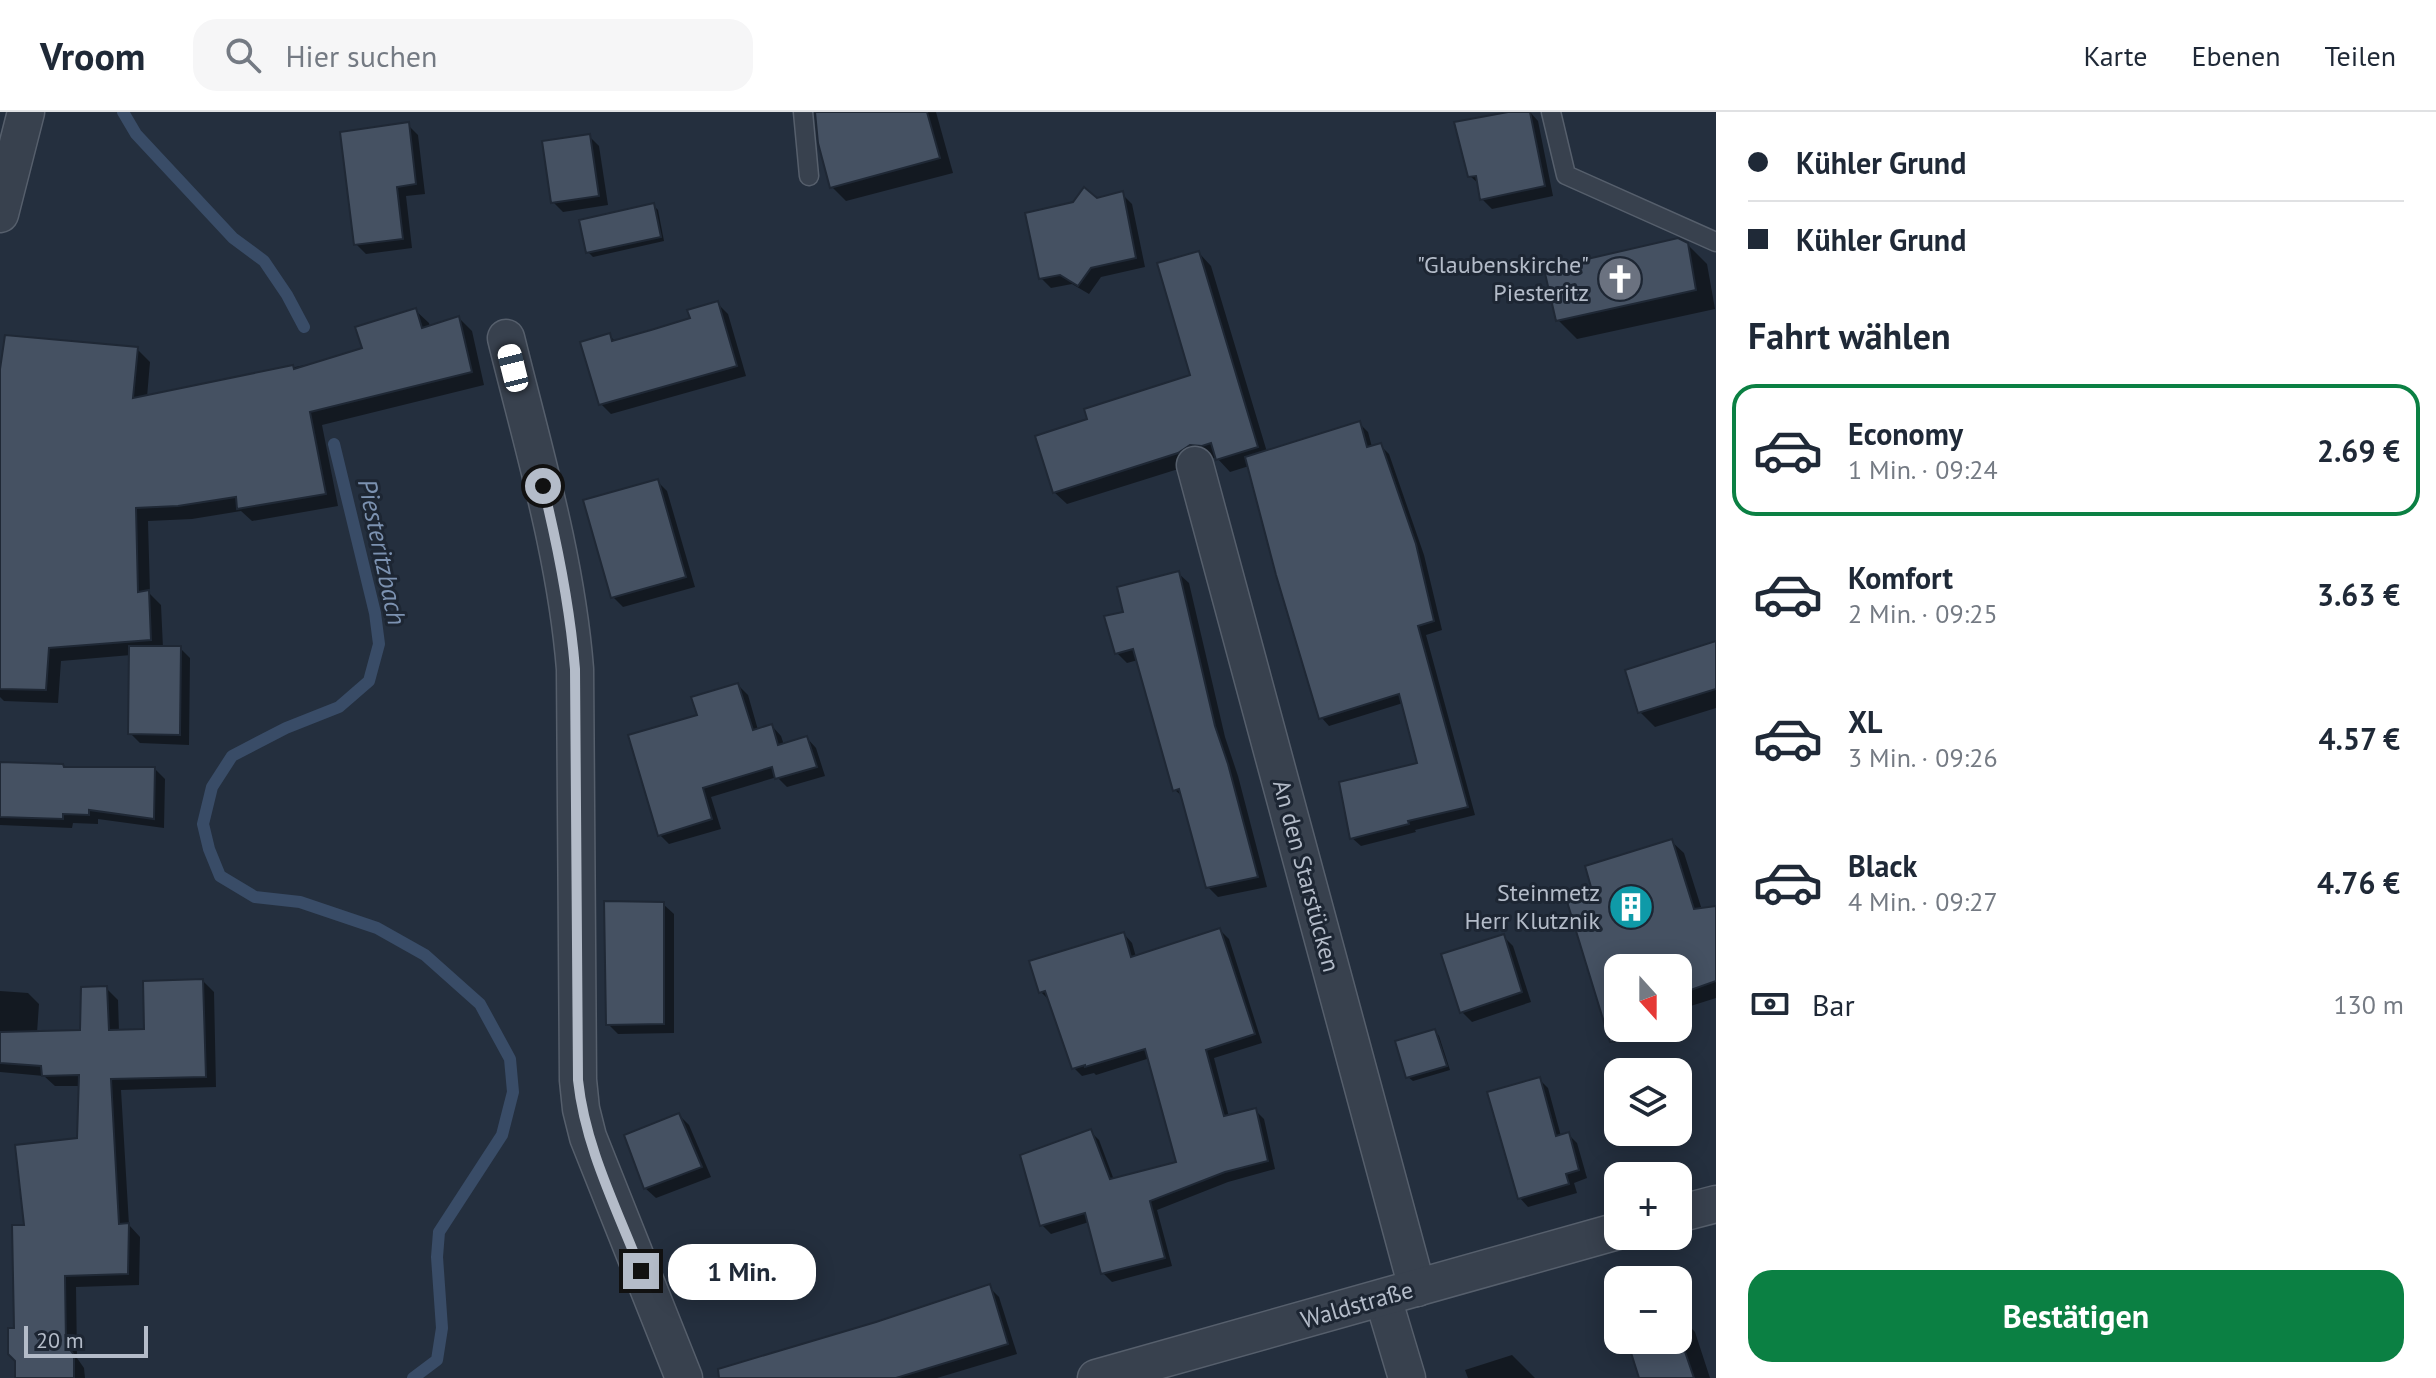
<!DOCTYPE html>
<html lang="de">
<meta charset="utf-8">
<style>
:root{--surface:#fff;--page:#f6f6f7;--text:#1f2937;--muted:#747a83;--line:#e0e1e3;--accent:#0b8043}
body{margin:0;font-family:"PT Sans",sans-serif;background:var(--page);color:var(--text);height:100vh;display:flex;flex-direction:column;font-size:30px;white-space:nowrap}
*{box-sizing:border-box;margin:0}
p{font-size:26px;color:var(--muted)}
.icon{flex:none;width:44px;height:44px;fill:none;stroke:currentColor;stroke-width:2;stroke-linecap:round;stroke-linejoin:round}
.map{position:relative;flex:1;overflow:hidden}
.drawer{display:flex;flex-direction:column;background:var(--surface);width:720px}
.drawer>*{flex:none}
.banner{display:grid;align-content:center;height:176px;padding:0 32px;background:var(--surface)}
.needle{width:52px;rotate:159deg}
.tools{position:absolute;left:1604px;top:842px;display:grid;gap:16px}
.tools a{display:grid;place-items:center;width:88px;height:88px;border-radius:16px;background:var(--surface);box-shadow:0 4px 20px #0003;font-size:40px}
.scale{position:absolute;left:24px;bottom:20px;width:124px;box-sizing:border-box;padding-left:8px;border:4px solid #b4bcc9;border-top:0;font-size:22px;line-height:28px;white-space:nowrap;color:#b4bcc9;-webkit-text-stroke:6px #1d2633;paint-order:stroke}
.end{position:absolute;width:36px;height:36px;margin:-18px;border:10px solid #b4bcc9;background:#111;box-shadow:0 0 0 4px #111}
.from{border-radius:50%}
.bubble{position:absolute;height:56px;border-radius:24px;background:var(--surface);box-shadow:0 4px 20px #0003;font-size:26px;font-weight:600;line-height:56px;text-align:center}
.car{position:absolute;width:24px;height:48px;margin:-24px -12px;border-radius:10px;box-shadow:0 0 6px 2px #0007;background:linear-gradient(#fff 24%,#345 0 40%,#fff 0 76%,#345 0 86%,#fff 0)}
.banner b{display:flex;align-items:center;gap:28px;height:76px;font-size:30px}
.banner b+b{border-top:2px solid var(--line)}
.banner i{width:20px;height:20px;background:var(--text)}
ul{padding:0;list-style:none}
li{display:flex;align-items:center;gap:24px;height:132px;margin:0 16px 12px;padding:0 16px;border:4px solid transparent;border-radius:24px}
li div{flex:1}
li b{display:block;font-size:30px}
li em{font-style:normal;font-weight:600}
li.selected{border-color:var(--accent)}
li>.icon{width:72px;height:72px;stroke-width:1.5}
h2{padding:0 32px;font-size:36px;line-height:96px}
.pay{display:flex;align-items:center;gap:20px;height:88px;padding:0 32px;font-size:30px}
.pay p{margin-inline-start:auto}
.action{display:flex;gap:16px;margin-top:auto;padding:16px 32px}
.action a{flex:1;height:92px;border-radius:24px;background:var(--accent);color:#fff;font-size:32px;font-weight:600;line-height:92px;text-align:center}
header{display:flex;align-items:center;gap:48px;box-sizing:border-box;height:112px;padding:0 40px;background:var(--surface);border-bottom:2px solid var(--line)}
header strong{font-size:38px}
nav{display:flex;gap:44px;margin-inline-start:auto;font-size:28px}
.search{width:560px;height:72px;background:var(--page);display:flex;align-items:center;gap:20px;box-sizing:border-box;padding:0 28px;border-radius:24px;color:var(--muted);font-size:30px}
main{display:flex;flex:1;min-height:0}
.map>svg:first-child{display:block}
.shadow{fill:#0007}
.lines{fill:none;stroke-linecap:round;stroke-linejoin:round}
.stream{stroke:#394c67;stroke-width:12}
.building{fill:#455162;stroke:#1f2835;stroke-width:2}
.service-casing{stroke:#565f6c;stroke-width:21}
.minor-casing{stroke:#565f6c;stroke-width:39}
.service{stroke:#38414e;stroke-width:18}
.minor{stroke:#38414e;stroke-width:36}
.route{stroke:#b4bcc9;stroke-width:10}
.labels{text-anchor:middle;stroke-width:6;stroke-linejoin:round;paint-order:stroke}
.poi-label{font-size:24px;fill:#b4bcc9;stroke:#1d2633;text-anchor:end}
.street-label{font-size:24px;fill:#b4bcc9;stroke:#1d2633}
.water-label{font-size:26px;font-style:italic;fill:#7c92b1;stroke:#1d2633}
</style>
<header>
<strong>Vroom</strong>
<div class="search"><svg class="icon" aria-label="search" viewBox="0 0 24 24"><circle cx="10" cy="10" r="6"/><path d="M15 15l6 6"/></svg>Hier suchen</div>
<nav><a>Karte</a><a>Ebenen</a><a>Teilen</a></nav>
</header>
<main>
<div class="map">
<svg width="1716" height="1266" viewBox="0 0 1716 1266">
<rect width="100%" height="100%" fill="#242f3e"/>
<g class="shadow">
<polygon points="822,0 936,0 953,61 846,89 832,75"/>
<polygon points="1520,0 1530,0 1538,9 1553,84 1492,97 1482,87 1480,73 1470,64"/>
<polygon points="408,13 418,23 425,82 406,84 412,136 366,142 356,132"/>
<polygon points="589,24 599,34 608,93 563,100 553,90"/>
<polygon points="1122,82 1132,92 1145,155 1101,165 1089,182 1072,172 1051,176 1041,166 1097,88"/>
<polygon points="653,93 658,98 664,129 593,145 588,140"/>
<polygon points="1687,132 1707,152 1715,197 1577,227 1558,208"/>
<polygon points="1199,141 1211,154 1267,340 1359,311 1368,320 1372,335 1380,333 1389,342 1424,443 1442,518 1426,523 1475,703 1415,718 1416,720 1361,734 1352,726 1419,652 1403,591 1329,614 1321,605 1249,354 1230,360 1217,346 1204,345 1191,353 1067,392 1054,380 1089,309 1193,265"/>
<polygon points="718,192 728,202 746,264 611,302 601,292 609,223 616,230 692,208"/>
<polygon points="415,198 429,211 430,216 459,206 472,219 484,273 322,313 338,394 252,409 241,399 192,407 148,409 150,482 161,493 163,536 180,536 190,546 189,633 140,631 130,621 131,543 61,549 58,591 4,589 0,585 0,276 137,237 150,250 147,285 325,249 365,237"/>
<polygon points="657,369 667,379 695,475 623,495 613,485"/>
<polygon points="1178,461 1189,471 1225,625 1238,664 1267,775 1218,785 1208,775 1184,686 1175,678 1138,548 1127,551 1117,541 1126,501"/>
<polygon points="1716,532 1716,596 1655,615 1640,600"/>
<polygon points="738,573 748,583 758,618 772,614 781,624 784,633 807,626 816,636 825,664 787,675 777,665 711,685 721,717 669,732 660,723 699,604"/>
<polygon points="0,652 65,657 155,657 165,667 164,716 98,707 98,712 73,711 72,716 0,713"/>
<polygon points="1671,729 1684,741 1702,798 1716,796 1716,886 1678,898 1678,856 1618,856 1618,916 1594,776"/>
<polygon points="663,792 674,802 674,921 618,922 608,912"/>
<polygon points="1220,818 1229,827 1262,931 1214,946 1229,1005 1255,998 1264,1007 1275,1057 1228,1070 1157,1098 1172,1154 1112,1170 1103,1161 1089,1110 1051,1122 1042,1113 1022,1044 1090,1019 1099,1028 1114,1068 1178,1052 1150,946 1096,963 1094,961 1082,964 1074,956 1050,889 1041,880 1124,822 1132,831 1136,845"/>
<polygon points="1503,824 1513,834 1531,890 1472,910 1462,900"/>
<polygon points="203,869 214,880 216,975 121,978 129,1113 140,1125 139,1173 76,1175 77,1246 84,1256 85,1266 17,1266 16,1218 27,1115 79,1027 80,974 55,974 44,964 0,960 0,879 28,881 39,892 37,921 82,920 106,876 118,888 119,920 146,919"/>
<polygon points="1435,919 1439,924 1450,958 1413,969 1408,965"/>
<polygon points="1539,967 1548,976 1561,1024 1568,1022 1577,1031 1587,1066 1574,1071 1577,1081 1528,1095 1520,1086"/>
<polygon points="679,1003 689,1013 711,1065 656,1086 645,1076"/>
<polygon points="989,1175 999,1185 1017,1242 937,1266 723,1266"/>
<polygon points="1678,1202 1695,1220 1710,1266 1641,1266 1629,1228 1678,1228"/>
<polygon points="1512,1243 1535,1266 1468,1266 1465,1258"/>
</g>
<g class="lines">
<g class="stream">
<polyline points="123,0 136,22 233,126 264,149 287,183 304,215"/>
<polyline points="334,332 375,501 379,532 369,569 339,595 286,616 232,644 212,675 203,712 209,737 220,764 255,785 300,790 377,816 425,843 480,892 510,947 513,980 502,1023 439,1120 437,1145 442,1216 437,1248 413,1266"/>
</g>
</g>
<g class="building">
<polygon points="815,0 927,0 940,46 830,76 818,31"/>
<polygon points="1508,0 1530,0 1545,74 1480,88 1476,64 1468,65 1454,10"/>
<polygon points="409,10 416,72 397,75 403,127 354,133 340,20"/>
<polygon points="590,22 599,84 551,91 542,29"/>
<polygon points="1084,75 1097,86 1123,79 1136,146 1091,156 1078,174 1060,163 1039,167 1025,101 1073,90"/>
<polygon points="654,91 661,125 586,141 579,108"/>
<polygon points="1678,126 1688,131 1696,178 1556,209 1544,157"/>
<polygon points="1199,139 1258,335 1216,348 1211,331 1202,334 1190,333 1178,341 1053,381 1035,324 1087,307 1084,297 1190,263 1157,151"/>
<polygon points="718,189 737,254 599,293 580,230 610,221 612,229 651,218 690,206 687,198"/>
<polygon points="416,196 422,216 459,204 472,260 310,300 326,382 237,397 236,385 178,394 136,396 138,480 149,478 151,528 49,536 46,578 0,577 0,257 5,223 138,235 133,286 293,253 294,257 362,236 355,215"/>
<polygon points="1360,309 1367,335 1381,331 1416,432 1434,509 1418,514 1468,695 1408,709 1409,712 1350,727 1339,670 1417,651 1399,582 1319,607 1276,463 1245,345"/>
<polygon points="658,367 686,465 611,486 583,388"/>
<polygon points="1179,459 1215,614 1228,652 1258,765 1206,776 1179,677 1173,679 1133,537 1115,542 1104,504 1123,500 1117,475"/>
<polygon points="1716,529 1716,577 1638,601 1625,558"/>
<polygon points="129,534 181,534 180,623 128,622"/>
<polygon points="738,571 753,618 772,612 778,633 807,624 817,655 775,667 772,655 703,676 712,707 658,724 628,623 697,603 691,585"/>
<polygon points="0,650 63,652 64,655 155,655 154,707 89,698 89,703 63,702 63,707 0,705"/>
<polygon points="1672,727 1694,797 1716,794 1716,869 1688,879 1680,856 1618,856 1618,929 1610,930 1565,783 1591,775 1585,754"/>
<polygon points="604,789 664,790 664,912 606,913"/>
<polygon points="1220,816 1255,922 1206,938 1224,1004 1256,996 1268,1049 1225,1060 1150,1089 1165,1146 1101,1162 1085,1101 1040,1114 1020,1043 1091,1017 1110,1067 1176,1050 1145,937 1085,955 1085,953 1072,957 1045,879 1039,881 1029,849 1124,820 1131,845"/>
<polygon points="1504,822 1522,880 1460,901 1441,842"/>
<polygon points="203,867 206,965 111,967 119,1112 129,1111 128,1162 65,1164 66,1232 74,1243 74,1266 15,1266 15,1249 8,1242 8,1216 14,1216 12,1113 24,1113 15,1033 77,1026 79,963 42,964 41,954 0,951 0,920 80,918 81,875 107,874 109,918 144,917 143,869"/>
<polygon points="1435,917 1447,954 1406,966 1395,929"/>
<polygon points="1540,965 1556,1024 1569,1020 1579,1058 1566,1062 1569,1072 1518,1087 1487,980"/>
<polygon points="679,1001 702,1055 644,1077 624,1023"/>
<polygon points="990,1172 1008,1232 896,1266 719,1266 718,1257 876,1210"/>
<polygon points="1627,1228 1681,1228 1694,1266 1639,1266"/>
</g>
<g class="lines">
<g class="service-casing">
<g id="service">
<polyline points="803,0 809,64"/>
<polyline points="1551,0 1566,63 1716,130"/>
</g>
</g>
<g class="minor-casing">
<g id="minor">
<polyline points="0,102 26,0"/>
<path d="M 506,226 C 533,336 566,444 575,557 L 578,968 L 581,997 L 588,1025 L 684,1266"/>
<polyline points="1195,353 1417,1176"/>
<polyline points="1678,1102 1716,1092"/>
<polyline points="1383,1186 1407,1266"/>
<polyline points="1096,1266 1618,1119"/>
</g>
</g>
<use href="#service" class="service"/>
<use href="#minor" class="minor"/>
</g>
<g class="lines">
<path class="route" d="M 543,374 C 558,435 570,495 575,557 L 578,968 C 585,1035 617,1097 641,1159"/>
</g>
<defs>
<g id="church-disc" transform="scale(2.3)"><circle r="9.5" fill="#6b7280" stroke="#1d2633"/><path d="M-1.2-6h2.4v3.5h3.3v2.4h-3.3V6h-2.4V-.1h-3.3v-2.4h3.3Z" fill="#fff"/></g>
<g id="building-disc" transform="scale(2.3)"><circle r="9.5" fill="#0f9aa8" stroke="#1d2633"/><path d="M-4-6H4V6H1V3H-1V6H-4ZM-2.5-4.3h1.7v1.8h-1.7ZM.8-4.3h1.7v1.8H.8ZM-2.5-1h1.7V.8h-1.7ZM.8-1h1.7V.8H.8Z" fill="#fff"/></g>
</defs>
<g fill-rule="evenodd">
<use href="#church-disc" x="1620" y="167"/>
<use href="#building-disc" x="1631" y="795"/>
</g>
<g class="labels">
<g class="poi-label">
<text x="1589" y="161">"Glaubenskirche"<tspan x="1589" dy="28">Piesteritz</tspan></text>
<text x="1600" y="789">Steinmetz<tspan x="1600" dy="28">Herr Klutznik</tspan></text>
</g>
<g class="street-label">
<text transform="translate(1306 764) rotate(75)" y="8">An den Starstücken</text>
<text transform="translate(1357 1193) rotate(-16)" y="8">Waldstraße</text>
</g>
<g class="water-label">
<text transform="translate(382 440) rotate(78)" y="9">Piesteritzbach</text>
</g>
</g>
</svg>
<div class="tools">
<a><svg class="needle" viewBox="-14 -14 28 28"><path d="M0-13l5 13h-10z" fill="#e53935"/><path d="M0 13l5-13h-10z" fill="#747a83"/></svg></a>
<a><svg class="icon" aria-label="layers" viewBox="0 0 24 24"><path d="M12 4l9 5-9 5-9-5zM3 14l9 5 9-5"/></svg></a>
<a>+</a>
<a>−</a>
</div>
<div class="scale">20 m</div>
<i class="end from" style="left:543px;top:374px"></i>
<i class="end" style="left:641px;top:1159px"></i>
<div class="bubble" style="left:668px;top:1132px;width:148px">1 Min.</div>
<i class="car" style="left:513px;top:256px;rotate:346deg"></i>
</div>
<section class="drawer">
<div class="banner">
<b><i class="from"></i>Kühler Grund</b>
<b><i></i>Kühler Grund</b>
</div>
<h2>Fahrt wählen</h2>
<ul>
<li class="selected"><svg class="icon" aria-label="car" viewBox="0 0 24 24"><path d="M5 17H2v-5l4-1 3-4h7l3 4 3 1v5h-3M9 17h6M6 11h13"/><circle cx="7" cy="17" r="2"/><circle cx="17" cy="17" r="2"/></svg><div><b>Economy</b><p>1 Min. · 09:24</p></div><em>2.69 €</em></li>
<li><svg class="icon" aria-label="car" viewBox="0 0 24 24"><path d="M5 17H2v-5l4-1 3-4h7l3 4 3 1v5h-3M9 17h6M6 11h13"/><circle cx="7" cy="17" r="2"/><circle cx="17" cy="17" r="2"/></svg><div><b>Komfort</b><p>2 Min. · 09:25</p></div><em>3.63 €</em></li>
<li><svg class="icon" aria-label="car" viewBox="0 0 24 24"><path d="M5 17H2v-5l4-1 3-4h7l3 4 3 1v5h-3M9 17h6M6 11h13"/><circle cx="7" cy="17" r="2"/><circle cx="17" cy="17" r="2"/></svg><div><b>XL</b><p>3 Min. · 09:26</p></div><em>4.57 €</em></li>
<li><svg class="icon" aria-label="car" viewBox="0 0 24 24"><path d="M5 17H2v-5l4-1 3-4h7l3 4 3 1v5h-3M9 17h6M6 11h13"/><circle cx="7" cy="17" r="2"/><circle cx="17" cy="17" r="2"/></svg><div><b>Black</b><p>4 Min. · 09:27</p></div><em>4.76 €</em></li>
</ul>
<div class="pay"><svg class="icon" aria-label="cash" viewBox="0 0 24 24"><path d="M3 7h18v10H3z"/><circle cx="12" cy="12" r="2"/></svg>Bar<p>130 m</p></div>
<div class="action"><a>Bestätigen</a></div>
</section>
</main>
